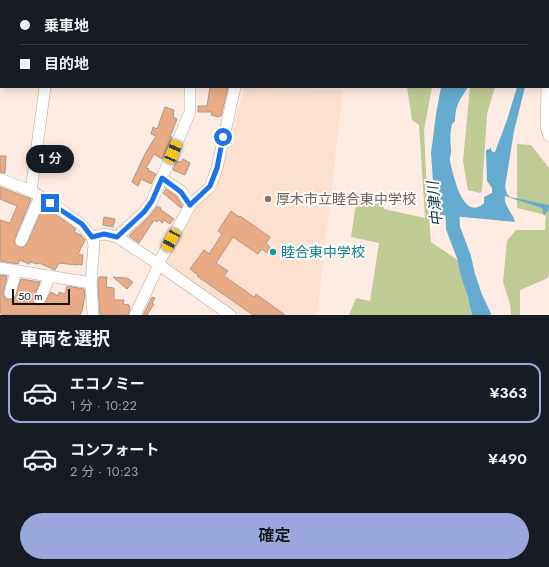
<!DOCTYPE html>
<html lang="ja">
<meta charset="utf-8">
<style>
:root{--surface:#171b24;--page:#242831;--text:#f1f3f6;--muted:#9ea1a6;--line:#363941;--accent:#9aa7dc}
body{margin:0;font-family:Jost,"Noto Sans JP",sans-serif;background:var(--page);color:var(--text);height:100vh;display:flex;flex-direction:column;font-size:15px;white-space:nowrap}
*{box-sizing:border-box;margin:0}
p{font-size:13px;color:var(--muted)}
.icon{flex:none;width:22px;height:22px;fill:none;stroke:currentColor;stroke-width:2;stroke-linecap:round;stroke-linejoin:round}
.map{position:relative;height:315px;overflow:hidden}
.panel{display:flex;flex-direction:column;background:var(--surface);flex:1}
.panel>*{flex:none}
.top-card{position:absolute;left:0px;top:0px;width:549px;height:88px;box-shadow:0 2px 10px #0003;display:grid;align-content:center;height:88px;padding:0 20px;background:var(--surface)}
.scale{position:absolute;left:12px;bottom:10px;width:58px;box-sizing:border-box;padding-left:4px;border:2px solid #18110c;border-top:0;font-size:11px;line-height:14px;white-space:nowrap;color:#18110c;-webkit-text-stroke:3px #fdfefd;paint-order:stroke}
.end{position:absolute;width:18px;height:18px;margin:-9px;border:5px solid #1a73e8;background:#fff;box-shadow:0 0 0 2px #fff}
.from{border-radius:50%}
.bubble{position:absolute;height:28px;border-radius:14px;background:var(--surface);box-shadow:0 2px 10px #0003;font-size:13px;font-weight:600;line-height:28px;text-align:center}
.car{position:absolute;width:12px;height:24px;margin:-12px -6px;border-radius:5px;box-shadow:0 0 3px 1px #0007;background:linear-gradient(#f5c518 24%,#345 0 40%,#f5c518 0 76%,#345 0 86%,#f5c518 0)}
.top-card b{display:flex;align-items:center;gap:14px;height:38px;font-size:15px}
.top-card b+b{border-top:1px solid var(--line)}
.top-card i{width:10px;height:10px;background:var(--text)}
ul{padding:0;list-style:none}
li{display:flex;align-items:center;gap:12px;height:60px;margin:0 8px 6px;padding:0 12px;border:2px solid transparent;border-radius:12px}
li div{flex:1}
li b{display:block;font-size:15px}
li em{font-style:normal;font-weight:600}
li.on{border-color:var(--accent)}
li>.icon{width:36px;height:36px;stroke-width:1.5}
h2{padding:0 20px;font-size:18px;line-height:48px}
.action{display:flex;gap:8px;margin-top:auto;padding:8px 20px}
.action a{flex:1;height:46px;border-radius:24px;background:var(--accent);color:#111;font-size:16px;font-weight:600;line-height:46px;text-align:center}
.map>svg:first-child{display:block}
.built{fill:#fee0cf}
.green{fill:#c0ca94}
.water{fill:#65abd0}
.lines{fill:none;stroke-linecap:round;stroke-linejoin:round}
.stream{stroke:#65abd0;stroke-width:2.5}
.river{stroke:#65abd0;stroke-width:14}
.building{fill:#e8ab85;stroke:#ac978b}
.minor-casing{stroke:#b8a397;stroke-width:12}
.minor{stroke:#fff;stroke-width:11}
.route{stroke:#1a73e8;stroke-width:5}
.education-dot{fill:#8d6e63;stroke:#fdfefd;stroke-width:1.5}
.culture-dot{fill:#0f9aa8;stroke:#fdfefd;stroke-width:1.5}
.labels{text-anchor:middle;stroke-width:4;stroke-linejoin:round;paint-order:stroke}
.education-label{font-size:14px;fill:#785e54;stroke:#fdfefd;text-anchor:start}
.culture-label{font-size:14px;fill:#0d838f;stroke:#fdfefd;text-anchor:start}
.water-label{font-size:15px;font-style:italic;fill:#0e2e3e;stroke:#fdfefd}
</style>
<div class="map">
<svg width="549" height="315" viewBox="0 0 549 315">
<rect width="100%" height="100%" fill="#feece2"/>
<polygon class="built" points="244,88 343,90 317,315 238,315 238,314 168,265 167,261 196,208 216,191"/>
<g class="green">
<polygon points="407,87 432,87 424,130 427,192 431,242 459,261 472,315 349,315 356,298 370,301 379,243 351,237 357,197 381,202 384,209 425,218 419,125 412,120"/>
<polygon points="470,87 495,87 487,114 482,191 480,193 468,190 463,161"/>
<polygon points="517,144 531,145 549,168 549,272 548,278 520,290 520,315 511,315 510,304 503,282 507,241 516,230 545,230 546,215 517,208"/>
</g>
<g class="water">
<path d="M 441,87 L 468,87 C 459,102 456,103 455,121 L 452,124 C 450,135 450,138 451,149 C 452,153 449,157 450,161 C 453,174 463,223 484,203 L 484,197 L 492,193 L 492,188 L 487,181 L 486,150 L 490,149 L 491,146 L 491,150 L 493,152 L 495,152 L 507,120 L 517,87 L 525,87 L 514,131 L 505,187 L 507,194 L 510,197 L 549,205 L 549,209 L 544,216 L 542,208 L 505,196 C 503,205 513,213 515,222 L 432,214 L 434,195 L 431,153 L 436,114 Z"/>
<path d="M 478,288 C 481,297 488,305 489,315 L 472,315 L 468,299 Z"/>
</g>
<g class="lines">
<polyline class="stream" points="238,1 238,0"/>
<polyline class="river" points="452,197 453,228 464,257 468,275 475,296 484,315"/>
</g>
<g class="building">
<polygon points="210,87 228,87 221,116 220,116 219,117 211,115 212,112 198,112 198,106 207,106"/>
<polygon points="165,107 174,110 173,117 177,119 170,137 172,137 162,159 154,154 146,168 149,169 148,170 156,174 151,184 141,179 138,186 132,182 145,154 156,136 151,134 153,127 157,129"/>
<polygon points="0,156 6,156 5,173 0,172"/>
<polygon points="183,159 190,163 185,175 173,170 177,161 181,162"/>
<polygon points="0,187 31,199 15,238 14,242 16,245 21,248 27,244 43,208 55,214 76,229 74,232 81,235 85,240 78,254 83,255 82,265 77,264 77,265 59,263 55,270 39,263 37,264 30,262 29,264 20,260 18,264 0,261 0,220 10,223 17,206 0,199"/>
<polygon points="166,189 176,196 182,205 181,208 163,193"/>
<polygon points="157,206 161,208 160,209 174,219 170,224 164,220 162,223 159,220 157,222 154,220 139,243 129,236 149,217"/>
<polygon points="231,211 239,217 240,216 270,237 266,244 270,247 267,253 262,249 258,254 233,237 216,263 228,271 224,276 254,297 256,294 285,315 253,315 197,276 198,275 190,269 204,250 209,254 222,234 218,231"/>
<polygon points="104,217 115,219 113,227 103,225"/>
<polygon points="0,275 7,276 3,294 5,298 9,300 15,298 21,279 40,282 33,299 34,303 38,306 44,304 51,292 58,296 59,292 65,294 67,286 84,289 85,296 82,311 80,315 3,315 0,313"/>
<polygon points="99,277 107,277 106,287 114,288 114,300 124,300 123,304 129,305 130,310 128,315 100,315 98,283"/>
<polygon points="113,277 127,278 133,282 127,289"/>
<polygon points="152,297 155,298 152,303 154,304 147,315 143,315"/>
</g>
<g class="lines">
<g class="minor-casing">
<g id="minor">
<polyline points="55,0 55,1"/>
<polyline points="160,1 160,0"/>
<polyline points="244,1 244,0"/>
<polyline points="548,47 549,44"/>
<polyline points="547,87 546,127 549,136"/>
<polyline points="162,178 181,191 191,205"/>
<polyline points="0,179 31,191 59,208 82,225 92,237 94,244 91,283 93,315"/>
<polyline points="31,191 45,87"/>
<polyline points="92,237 104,234 117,237 158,264 230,315"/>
<polyline points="117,237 144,212 152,201 190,112 190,87"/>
<polyline points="21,241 40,197"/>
<polyline points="0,268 91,283"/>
<polyline points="10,293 16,271"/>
<polyline points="40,299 50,276"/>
<polyline points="135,315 156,271 158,264 191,204 210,187 217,168 235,87"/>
</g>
</g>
<use href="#minor" class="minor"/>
</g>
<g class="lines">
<polyline class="route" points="50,203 82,224 92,237 104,234 117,237 144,212 152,201 162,178 181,192 190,205 210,186 217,168 223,137"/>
</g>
<circle class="education-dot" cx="268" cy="199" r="4"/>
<circle class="culture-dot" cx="273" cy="252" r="4"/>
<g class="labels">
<g class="education-label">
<text x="276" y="204">厚木市立睦合東中学校</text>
</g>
<g class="culture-label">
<text x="281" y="257">睦合東中学校</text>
</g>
<g class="water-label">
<text transform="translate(435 204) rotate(-96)" y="5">中津川</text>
</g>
</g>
</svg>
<div class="scale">50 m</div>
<i class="end from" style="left:223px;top:137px"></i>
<i class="end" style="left:50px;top:203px"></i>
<div class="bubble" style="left:26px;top:145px;width:48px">1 分</div>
<i class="car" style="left:173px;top:152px;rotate:23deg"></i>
<i class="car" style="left:171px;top:240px;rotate:209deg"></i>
<div class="top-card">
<b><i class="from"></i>乗車地</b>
<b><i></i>目的地</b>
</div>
</div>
<section class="panel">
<h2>車両を選択</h2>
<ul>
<li class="on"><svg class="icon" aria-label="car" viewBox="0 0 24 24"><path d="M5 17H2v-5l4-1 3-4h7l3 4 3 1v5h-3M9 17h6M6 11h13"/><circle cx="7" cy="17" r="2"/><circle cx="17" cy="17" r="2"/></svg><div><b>エコノミー</b><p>1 分 · 10:22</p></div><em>¥363</em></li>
<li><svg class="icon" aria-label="car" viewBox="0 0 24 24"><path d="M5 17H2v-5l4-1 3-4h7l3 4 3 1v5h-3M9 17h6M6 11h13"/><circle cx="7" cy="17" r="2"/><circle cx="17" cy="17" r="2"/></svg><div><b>コンフォート</b><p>2 分 · 10:23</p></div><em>¥490</em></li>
</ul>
<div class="action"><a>確定</a></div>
</section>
